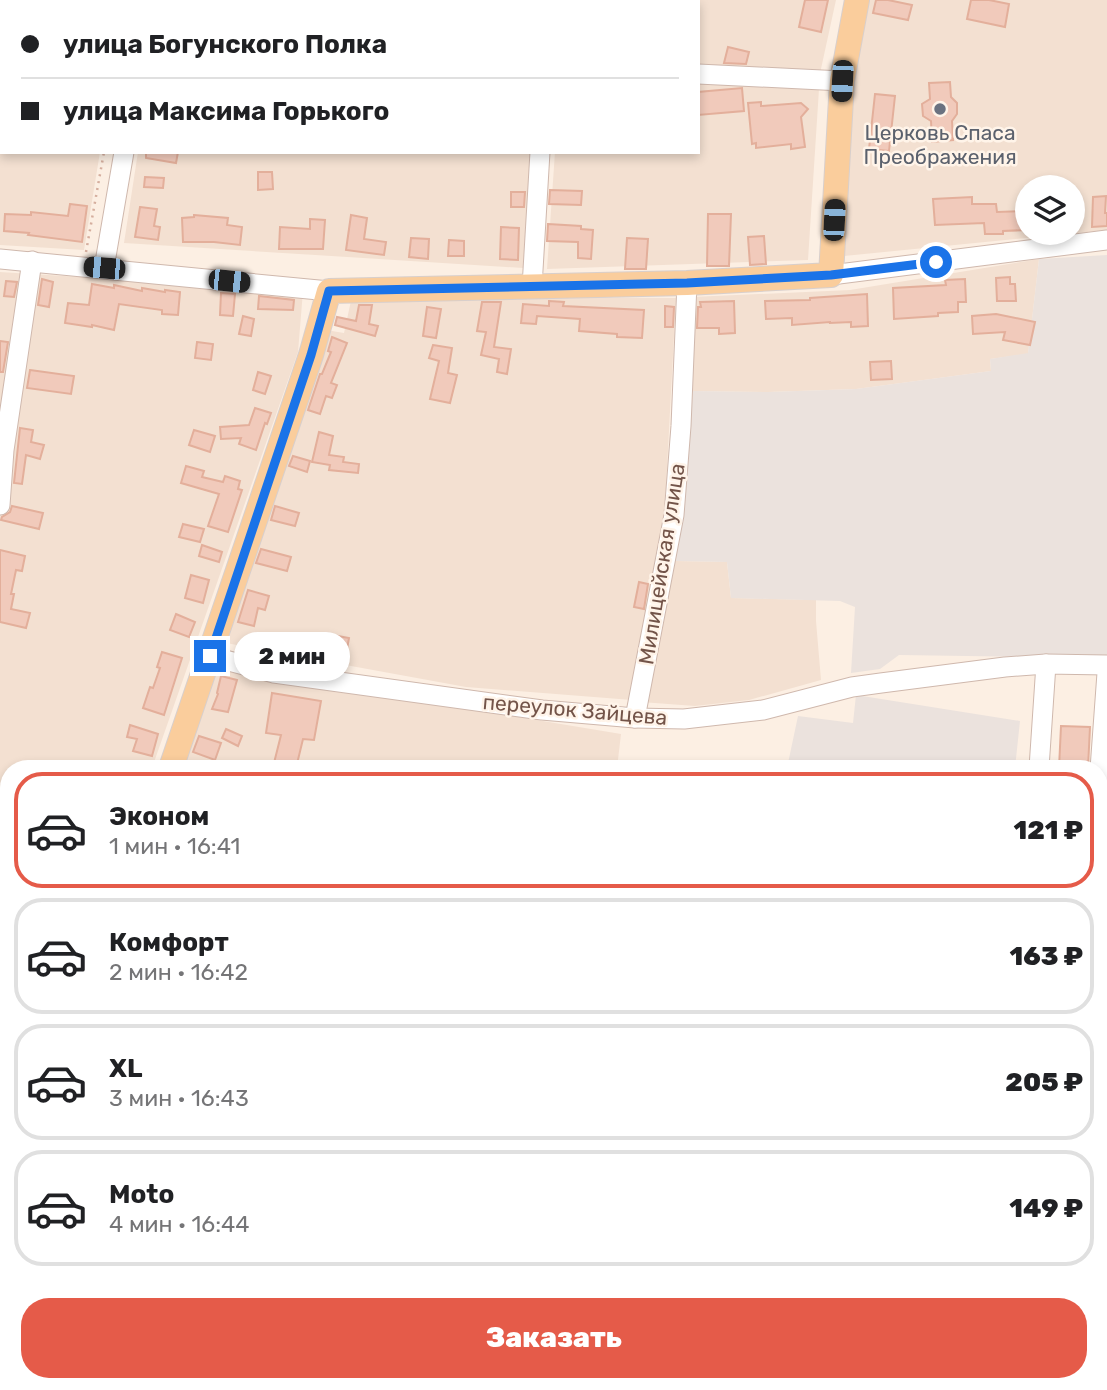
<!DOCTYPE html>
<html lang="ru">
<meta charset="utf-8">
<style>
:root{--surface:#fff;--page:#f2f2f2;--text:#202124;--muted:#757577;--line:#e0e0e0;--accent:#e55b49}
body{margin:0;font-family:Rubik,sans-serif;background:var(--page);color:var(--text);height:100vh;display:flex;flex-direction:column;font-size:26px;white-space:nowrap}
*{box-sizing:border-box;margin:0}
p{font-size:23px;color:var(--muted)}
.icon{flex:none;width:38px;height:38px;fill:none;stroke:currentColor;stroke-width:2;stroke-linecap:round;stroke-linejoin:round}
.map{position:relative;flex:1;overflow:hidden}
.sheet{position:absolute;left:0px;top:760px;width:1108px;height:632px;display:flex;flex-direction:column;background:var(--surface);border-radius:28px 28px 0 0;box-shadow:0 4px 10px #0003}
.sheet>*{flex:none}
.guide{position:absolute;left:0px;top:0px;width:700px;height:154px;box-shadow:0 4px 10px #0003;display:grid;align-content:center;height:154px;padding:0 21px;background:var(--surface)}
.controls{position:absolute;left:1015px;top:175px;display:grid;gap:14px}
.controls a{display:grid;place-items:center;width:70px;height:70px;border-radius:50%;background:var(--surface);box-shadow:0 4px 10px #0003;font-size:35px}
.end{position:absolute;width:32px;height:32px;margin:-16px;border:9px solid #1a73e8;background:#fff;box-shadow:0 0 0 4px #fff}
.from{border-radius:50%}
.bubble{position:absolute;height:49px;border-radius:24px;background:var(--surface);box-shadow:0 4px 10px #0003;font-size:23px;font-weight:800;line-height:49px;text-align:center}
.car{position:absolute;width:21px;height:42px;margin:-21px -10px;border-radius:9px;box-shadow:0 0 5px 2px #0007;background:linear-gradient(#222 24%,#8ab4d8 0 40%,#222 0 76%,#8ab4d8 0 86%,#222 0)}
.guide b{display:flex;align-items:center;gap:24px;height:66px;font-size:26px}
.guide b+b{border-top:2px solid var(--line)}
.guide i{width:18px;height:18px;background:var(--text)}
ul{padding:12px 0 0;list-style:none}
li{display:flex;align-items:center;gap:21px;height:116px;margin:0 14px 10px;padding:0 7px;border:4px solid var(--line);border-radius:28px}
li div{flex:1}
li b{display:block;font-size:26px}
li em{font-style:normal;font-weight:800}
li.current{border-color:var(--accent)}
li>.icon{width:63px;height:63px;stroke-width:1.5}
.button{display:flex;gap:14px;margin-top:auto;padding:14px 21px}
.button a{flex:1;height:80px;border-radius:28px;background:var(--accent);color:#fff;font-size:28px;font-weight:800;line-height:80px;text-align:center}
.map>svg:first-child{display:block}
.residential{fill:#f3e0d1;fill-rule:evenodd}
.industrial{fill:#ebe2dd}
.green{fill:#d6e9c2}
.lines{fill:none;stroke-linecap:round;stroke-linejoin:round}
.river{stroke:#b8e3e5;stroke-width:23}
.building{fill:#f1cabb;stroke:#e3af9b;stroke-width:2}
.minor-casing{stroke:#cfb8ad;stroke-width:21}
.major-casing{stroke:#d8cfcc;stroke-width:26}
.path{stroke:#d5ae9e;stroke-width:2.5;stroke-dasharray:2 5;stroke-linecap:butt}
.minor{stroke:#fff;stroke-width:19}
.major{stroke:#facd9c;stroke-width:24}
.route{stroke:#1a73e8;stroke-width:9}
.worship-dot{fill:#6b7280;stroke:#fff4e9;stroke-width:2.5}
.labels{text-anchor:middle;stroke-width:5;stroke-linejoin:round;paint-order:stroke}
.worship-label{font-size:21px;fill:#5b616d;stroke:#fff4e9}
.street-label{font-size:21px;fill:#735449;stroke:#fff4e9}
</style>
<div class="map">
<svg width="1107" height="1390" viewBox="0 0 1107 1390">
<rect width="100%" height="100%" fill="#fcefe3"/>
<g class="residential">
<polygon points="0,0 126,0 126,2 2,2 2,152 100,152 84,250 0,245"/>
<rect x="163" y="0" width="379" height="2"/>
<polygon points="565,0 836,0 819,78 698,65 698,2 564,2"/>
<path d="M 866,0 L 1107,0 L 1107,230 L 844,256 L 852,71 ZM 1027,187 L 1073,187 L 1073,233 L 1027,233 Z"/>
<polygon points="698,75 819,89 808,260 547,269 555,152 698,152"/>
<polygon points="138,152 531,152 523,268 124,243"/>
<polygon points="1039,259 1028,354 990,359 991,371 856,389 768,392 687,391 692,297 850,290"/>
<polygon points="0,272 303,291 298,352 152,768 9,768 9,884 0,899"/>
<polygon points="352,296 676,298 664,525 632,700 466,687 226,643 326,330 344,333"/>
<polygon points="676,561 727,562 731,598 816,600 816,621 821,680 749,700 695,706 641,702 668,564"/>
<polygon points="215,667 621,734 617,768 180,768"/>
<polygon points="9,969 9,1055 0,1054 0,986"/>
</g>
<g class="industrial">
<polygon points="1107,255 1107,658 899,655 880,669 851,673 855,607 840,601 731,598 727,562 676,561 693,391 768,392 856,389 991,371 990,359 1028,353 1039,259"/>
<polygon points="856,695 1020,721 1015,768 787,768 798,716 853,723"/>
<polygon points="0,1054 9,1055 9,1382 371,1383 370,1390 0,1390"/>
</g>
<polygon class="green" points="1099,1313 1107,1313 1107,1390 928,1390 940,1382 1099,1382"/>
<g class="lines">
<g class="river">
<polyline points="1099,1021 1107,1023"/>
<polyline points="534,1390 539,1382"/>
</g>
</g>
<g class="building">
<polygon points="805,0 828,0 821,32 799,27"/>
<polygon points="876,0 888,0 912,5 908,20 873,13"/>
<polygon points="971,0 989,0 1009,4 1005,27 967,19"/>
<polygon points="728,47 749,52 746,64 724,63"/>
<polygon points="950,82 951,97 957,103 957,114 952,121 953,140 932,142 931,121 923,116 922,104 930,99 929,83"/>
<polygon points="742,88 744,111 698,115 698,92"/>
<polygon points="875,94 895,96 889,151 869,149"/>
<polygon points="761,102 761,106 801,103 808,109 801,117 805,147 791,149 791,144 756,148 756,143 752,144 748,103"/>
<polygon points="146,152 178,152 176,163 146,158"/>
<polygon points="258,172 272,172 273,189 258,190"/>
<polygon points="145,177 164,178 163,188 144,187"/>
<polygon points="550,190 582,191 581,205 549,204"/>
<polygon points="511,192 525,192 524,207 511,207"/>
<polygon points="1106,196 1105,213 1107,213 1107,226 1092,227 1093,197"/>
<polygon points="972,197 972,204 996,204 997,212 1027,211 1027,230 1003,231 1003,234 985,234 984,223 935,225 933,199"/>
<polygon points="70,204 87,206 82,242 28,235 29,233 4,231 5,214 31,215 31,212 68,216"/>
<polygon points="140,207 157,209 154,226 160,227 158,240 135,237"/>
<polygon points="708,214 731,214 729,266 707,266"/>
<polygon points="194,215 228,218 227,225 242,227 240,245 214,242 183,242 182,218 194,217"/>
<polygon points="351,215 367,218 364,239 386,242 384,255 346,250"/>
<polygon points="310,219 325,220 323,249 279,249 280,227 310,229"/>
<polygon points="548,224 581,226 581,229 593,230 591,259 578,258 578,242 547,241"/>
<polygon points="501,227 519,228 518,260 500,259"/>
<polygon points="764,236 766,264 750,265 748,237"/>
<polygon points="411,238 429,239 428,259 409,257"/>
<polygon points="627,238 648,239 646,269 625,269"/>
<polygon points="449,240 464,241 464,256 448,256"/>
<polygon points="1010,277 1010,284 1015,284 1016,301 997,301 996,278"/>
<polygon points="42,279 53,282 49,307 38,305"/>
<polygon points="965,279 966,302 958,302 958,312 938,313 938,316 894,319 893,288 946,285 945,280"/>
<polygon points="6,281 17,282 14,297 4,296"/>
<polygon points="92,284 114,288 114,285 142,291 142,288 165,292 165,290 180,292 178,315 162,314 162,310 119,304 114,330 92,325 92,327 65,323 68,303 89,305"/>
<polygon points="221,293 235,294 233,316 220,315"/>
<polygon points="867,294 868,326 851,327 851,322 830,323 830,322 792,325 792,318 766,319 765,301 810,300 810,298"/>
<polygon points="259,296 294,300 293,310 258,309"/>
<polygon points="549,301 564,302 563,306 644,310 642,338 617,337 617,334 579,331 580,319 537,316 536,324 521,323 523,304 549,306"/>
<polygon points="734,301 735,333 719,334 719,328 697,328 698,307 701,307 700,302"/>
<polygon points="482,302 501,302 494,347 511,349 507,374 497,372 499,359 481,355 486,332 477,331"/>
<polygon points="359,305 372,305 369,324 378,326 375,336 335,325 337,317 356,321"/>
<polygon points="665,306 674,307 673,327 665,327"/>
<polygon points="427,307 441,309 436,338 423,336"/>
<polygon points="996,314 1035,322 1030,345 1003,340 1005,332 973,334 972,316"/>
<polygon points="243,316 254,319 251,336 239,334"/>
<polygon points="332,337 347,343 331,383 337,385 332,398 326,396 320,414 308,410 320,374 322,374 331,352 328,351"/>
<polygon points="0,341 8,342 3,372 0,372"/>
<polygon points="197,342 213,344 211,360 195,358"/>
<polygon points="433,345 452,348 448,373 457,375 450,403 430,399 439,361 429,358"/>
<polygon points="891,361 892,379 871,380 870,362"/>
<polygon points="30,370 74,376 71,394 27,388"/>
<polygon points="258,372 271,376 265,394 253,390"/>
<polygon points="255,408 271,413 267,424 265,423 256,450 239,444 241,438 221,439 220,427 249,425"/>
<polygon points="20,428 33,430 31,442 44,445 40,459 26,455 22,484 14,483"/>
<polygon points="194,430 215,436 210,452 189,445"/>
<polygon points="319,432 333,436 329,455 344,457 343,462 359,464 358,473 329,470 330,465 312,462"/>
<polygon points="293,456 310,461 307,472 289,466"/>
<polygon points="186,466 204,471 202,477 223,482 225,476 240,481 238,489 242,490 228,532 208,526 219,494 181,483"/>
<polygon points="12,506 43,513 39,529 1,520 2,517 10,512"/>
<polygon points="275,506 299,513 295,526 271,520"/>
<polygon points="183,524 204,529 200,542 179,537"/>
<polygon points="202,545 222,552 219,562 199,556"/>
<polygon points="261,549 291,557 287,571 256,563"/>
<polygon points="0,550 25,556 22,571 16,570 11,594 14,594 11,609 30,613 26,628 0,622"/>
<polygon points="191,575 209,580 203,603 185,598"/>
<polygon points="639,582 648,584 644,609 634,607"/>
<polygon points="248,590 269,596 265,610 258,608 254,626 238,622"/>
<polygon points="176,614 195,622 189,637 170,630"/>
<polygon points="338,636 349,638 345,660 320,655 322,645 336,648"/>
<polygon points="162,652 182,658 164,715 143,708 150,687 153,688 160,668 157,667"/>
<polygon points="221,676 237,680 228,712 212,709 218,694 217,693"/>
<polygon points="272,693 321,701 314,740 303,739 296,768 274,763 281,735 266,733"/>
<polygon points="130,725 158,734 152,756 133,751 137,739 127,737"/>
<polygon points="1061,726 1090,727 1088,768 1059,768"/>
<polygon points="226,729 242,736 238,746 222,738"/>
<polygon points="199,736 221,743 215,760 193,752"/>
</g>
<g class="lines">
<g class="minor-casing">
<g id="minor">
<polyline points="150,2 151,0"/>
<polyline points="550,2 550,0"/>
<polyline points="698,74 842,81"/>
<polyline points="0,259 329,291"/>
<polyline points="104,268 124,152"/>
<polyline points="831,275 1107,240"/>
<polyline points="532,287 540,152"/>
<polyline points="0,505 4,450 32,261"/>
<polyline points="210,656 274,673 542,710 635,718 684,719 763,710 852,687 881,683 1005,667 1046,664 1107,665"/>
<polyline points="635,718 674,515 681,426 687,283"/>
<polyline points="1039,768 1046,664"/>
<polyline points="1099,783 1107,673"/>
</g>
</g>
<g class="major-casing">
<g id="major">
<polyline points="171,768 311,355 329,291 687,283 831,275 842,81 857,0"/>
<polyline points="0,927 9,915"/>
</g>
</g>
<g class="path">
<polyline points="130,2 130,0"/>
<polyline points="86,252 104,152"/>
<polyline points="1099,1072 1107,1078"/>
<polyline points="1099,1227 1107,1226"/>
<polyline points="1099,1286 1107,1285"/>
<polyline points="871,1390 877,1382"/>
<polyline points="917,1390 929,1382"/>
</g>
<use href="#minor" class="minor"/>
<use href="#major" class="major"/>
</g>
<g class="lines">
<polyline class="route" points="210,656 311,355 329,291 687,283 831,275 936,262"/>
</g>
<circle class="worship-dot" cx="940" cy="109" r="7"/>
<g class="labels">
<g class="worship-label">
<text x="940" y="140">Церковь Спаса<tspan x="940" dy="24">Преображения</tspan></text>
</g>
<g class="street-label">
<text transform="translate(662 564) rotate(-81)" y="7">Милицейская улица</text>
<text transform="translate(575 710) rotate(5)" y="7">переулок Зайцева</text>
</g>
</g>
</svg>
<div class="controls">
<a><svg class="icon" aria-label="layers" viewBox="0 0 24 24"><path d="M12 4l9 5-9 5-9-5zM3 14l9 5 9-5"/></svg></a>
</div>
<i class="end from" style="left:936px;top:262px"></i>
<i class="end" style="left:210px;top:656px"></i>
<div class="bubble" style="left:234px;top:632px;width:116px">2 мин</div>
<i class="car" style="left:842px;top:81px;rotate:183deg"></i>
<i class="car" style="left:834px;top:220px;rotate:3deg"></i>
<i class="car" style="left:104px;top:268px;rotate:275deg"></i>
<i class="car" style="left:229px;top:281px;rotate:96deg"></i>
<div class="guide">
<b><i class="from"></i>улица Богунского Полка</b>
<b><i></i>улица Максима Горького</b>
</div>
<section class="sheet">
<ul>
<li class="current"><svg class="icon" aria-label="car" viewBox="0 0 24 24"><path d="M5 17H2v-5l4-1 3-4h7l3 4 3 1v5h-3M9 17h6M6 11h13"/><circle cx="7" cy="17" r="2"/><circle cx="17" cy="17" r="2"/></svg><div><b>Эконом</b><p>1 мин · 16:41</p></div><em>121 ₽</em></li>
<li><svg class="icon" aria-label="car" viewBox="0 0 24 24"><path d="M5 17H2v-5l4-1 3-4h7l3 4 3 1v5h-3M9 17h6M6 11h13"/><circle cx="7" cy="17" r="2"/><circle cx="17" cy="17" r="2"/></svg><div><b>Комфорт</b><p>2 мин · 16:42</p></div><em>163 ₽</em></li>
<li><svg class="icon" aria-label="car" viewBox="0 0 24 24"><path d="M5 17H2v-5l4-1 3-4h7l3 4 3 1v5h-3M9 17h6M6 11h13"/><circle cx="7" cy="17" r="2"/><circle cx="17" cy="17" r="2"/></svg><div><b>XL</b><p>3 мин · 16:43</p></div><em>205 ₽</em></li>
<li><svg class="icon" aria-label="car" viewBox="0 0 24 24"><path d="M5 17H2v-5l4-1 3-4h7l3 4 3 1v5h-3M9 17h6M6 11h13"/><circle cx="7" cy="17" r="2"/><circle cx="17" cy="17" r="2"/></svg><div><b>Moto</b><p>4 мин · 16:44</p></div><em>149 ₽</em></li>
</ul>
<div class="button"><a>Заказать</a></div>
</section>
</div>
